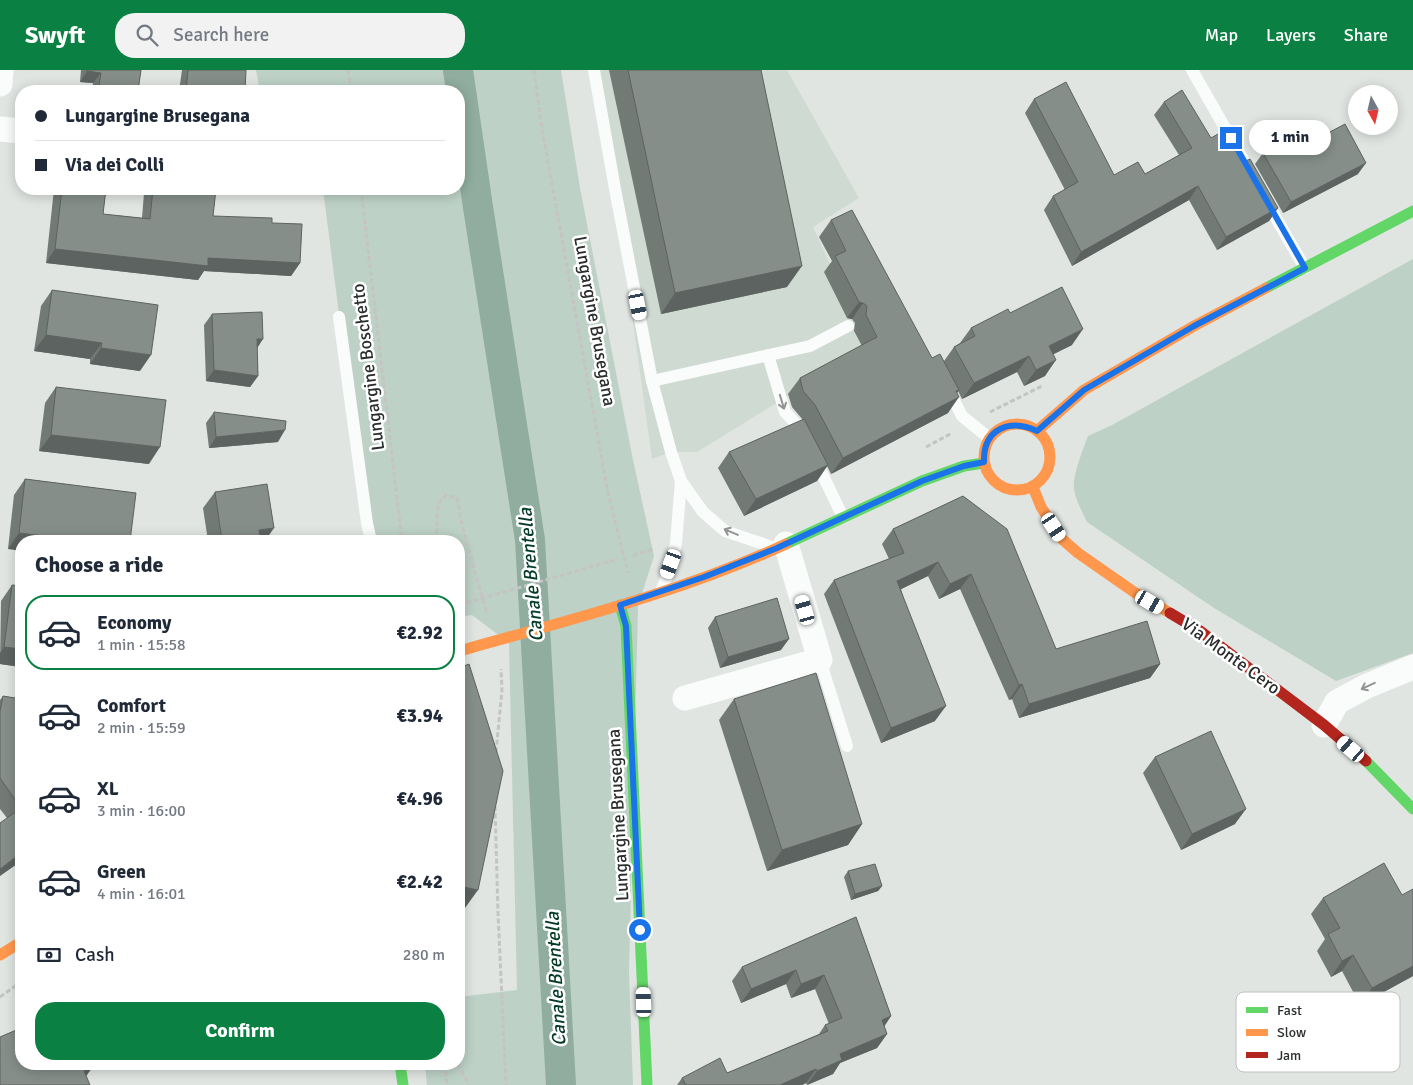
<!DOCTYPE html>
<meta charset="utf-8">
<style>
:root{--surface:#fff;--page:#f2f2f3;--text:#1f2937;--muted:#747a83;--line:#e0e1e3;--accent:#0b8043}
body{margin:0;font-family:Signika,sans-serif;background:var(--page);color:var(--text);height:100vh;display:flex;flex-direction:column;font-size:19px;white-space:nowrap}
*{box-sizing:border-box;margin:0}
p{font-size:16px;color:var(--muted)}
.icon{flex:none;width:28px;height:28px;fill:none;stroke:currentColor;stroke-width:2;stroke-linecap:round;stroke-linejoin:round}
.map{position:relative;flex:1;overflow:hidden}
.panel{position:absolute;left:15px;top:465px;width:450px;height:535px;display:flex;flex-direction:column;background:var(--surface);border-radius:20px;box-shadow:0 2px 12px #0003}
.panel>*{flex:none}
.top-card{position:absolute;left:15px;top:15px;width:450px;height:110px;border-radius:20px;box-shadow:0 2px 12px #0003;display:grid;align-content:center;height:110px;padding:0 20px;background:var(--surface)}
.needle{width:32px;rotate:172deg}
.controls{position:absolute;left:1348px;top:15px;display:grid;gap:10px}
.controls a{display:grid;place-items:center;width:50px;height:50px;border-radius:50%;background:var(--surface);box-shadow:0 2px 12px #0003;font-size:25px}
.end{position:absolute;width:22px;height:22px;margin:-11px;border:6px solid #1a73e8;background:#fff;box-shadow:0 0 0 2px #fff}
.from{border-radius:50%}
.bubble{position:absolute;height:35px;border-radius:18px;background:var(--surface);box-shadow:0 2px 12px #0003;font-size:16px;font-weight:800;line-height:35px;text-align:center}
.car{position:absolute;width:15px;height:30px;margin:-15px -8px;border-radius:6px;box-shadow:0 0 4px 1px #0007;background:linear-gradient(#fff 24%,#345 0 40%,#fff 0 76%,#345 0 86%,#fff 0)}
.top-card b{display:flex;align-items:center;gap:18px;height:48px;font-size:19px}
.top-card b+b{border-top:1px solid var(--line)}
.top-card i{width:12px;height:12px;background:var(--text)}
ul{padding:0;list-style:none}
li{display:flex;align-items:center;gap:15px;height:75px;margin:0 10px 8px;padding:0 10px;border:2px solid transparent;border-radius:20px}
li div{flex:1}
li b{display:block;font-size:19px}
li em{font-style:normal;font-weight:800}
li.on{border-color:var(--accent)}
li>.icon{width:45px;height:45px;stroke-width:1.5}
h2{padding:0 20px;font-size:22px;line-height:60px}
.pay{display:flex;align-items:center;gap:12px;height:55px;padding:0 20px;font-size:19px}
.pay p{margin-inline-start:auto}
.action{display:flex;gap:10px;margin-top:auto;padding:10px 20px}
.action a{flex:1;height:58px;border-radius:20px;background:var(--accent);color:#fff;font-size:20px;font-weight:800;line-height:58px;text-align:center}
header{display:flex;align-items:center;gap:30px;box-sizing:border-box;height:70px;padding:0 25px;background:var(--accent);color:#fff}
header strong{font-size:24px}
nav{display:flex;gap:28px;margin-inline-start:auto;font-size:18px}
.search{width:350px;height:45px;background:var(--page);display:flex;align-items:center;gap:12px;box-sizing:border-box;padding:0 18px;border-radius:20px;color:var(--muted);font-size:19px}
.map>svg:first-child{display:block}
.built{fill:#cfdad3}
.green{fill:#bdd1c7}
.lines{fill:none;stroke-linecap:round;stroke-linejoin:round}
.canal{stroke:#90ad9f;stroke-width:30}
.path{stroke:#c4c4c4;stroke-width:3;stroke-dasharray:5 2.5;stroke-linecap:butt}
.lane{stroke:#fafbfb;stroke-width:12}
.street{stroke:#fafbfb;stroke-width:25}
.fast{stroke:#63d668;stroke-width:11}
.slow{stroke:#ff974d;stroke-width:11}
.jam{stroke:#b3261e;stroke-width:11}
.wall{fill:#727a76}
.shaded-wall{fill:#5d6360}
.building{fill:#858e89;stroke:#5d6360}
.oneway{stroke:#929494}
.route{stroke:#1a73e8;stroke-width:6}
.labels{text-anchor:middle;stroke-width:5;stroke-linejoin:round;paint-order:stroke}
.street-label{font-size:18px;fill:#2a2e2c;stroke:#fff}
.water-label{font-size:19px;font-style:italic;fill:#053c28;stroke:#fff}
.key{fill:#fff;stroke:#bfc0c0;stroke-width:1}
.key-label{font-size:14px;fill:#2a2e2c}
</style>
<header>
<strong>Swyft</strong>
<div class="search"><svg class="icon" aria-label="search" viewBox="0 0 24 24"><circle cx="10" cy="10" r="6"/><path d="M15 15l6 6"/></svg>Search here</div>
<nav><a>Map</a><a>Layers</a><a>Share</a></nav>
</header>
<div class="map">
<svg width="1413" height="1015" viewBox="0 0 1413 1015">
<rect width="100%" height="100%" fill="#e0e5e2"/>
<polygon class="built" points="598,0 787,0 859,128 813,157 870,281 791,324 697,382 671,382 652,389"/>
<g class="green">
<polygon points="256,0 561,0 580,118 633,390 654,486 638,536 629,902 633,1015 427,1015 425,994 459,994 459,927 517,920 509,573 472,545 459,547 459,471 368,471 323,119 459,119 459,21 260,21"/>
<path d="M 1413,189 L 1413,583 L 1336,611 L 1214,538 L 1087,452 C 1082,441 1076,431 1074,419 C 1072,407 1083,379 1088,366 L 1112,355 Z"/>
</g>
<g class="lines">
<polyline class="canal" points="458,0 478,137 530,470 561,1015"/>
<g class="path">
<polyline points="348,0 351,21"/>
<polyline points="534,0 542,59 608,423 628,503"/>
<polyline points="361,119 402,471"/>
<polyline points="990,342 1042,316"/>
<polyline points="926,377 952,363"/>
<polyline points="436,471 438,434 446,425 457,428 463,459 487,544"/>
<polyline points="633,485 654,479"/>
<polyline points="459,535 618,489"/>
<polyline points="496,682 502,620 501,599"/>
<polyline points="495,736 498,843 506,1015"/>
<polyline points="0,927 21,912"/>
<polyline points="445,994 447,1015"/>
<polyline points="458,994 469,1015"/>
</g>
<g class="lane">
<polyline points="594,0 615,119 652,311 671,382 681,411 703,442 725,461 772,477"/>
<polyline points="1192,0 1253,107"/>
<polyline points="1266,131 1305,198"/>
<polyline points="339,247 367,453 371,471"/>
<polyline points="768,285 785,342 797,355 803,367"/>
<polyline points="652,311 810,276 848,256"/>
<polyline points="947,317 962,346 989,368"/>
<polyline points="815,389 843,447"/>
<polyline points="662,519 671,495 676,473 681,411"/>
<polyline points="820,590 847,676"/>
</g>
<g class="street">
<polyline points="0,14 1,0"/>
<polyline points="0,59 21,61"/>
<polyline points="685,628 820,590 786,474"/>
<polyline points="1324,655 1337,632 1367,616 1413,597"/>
</g>
<g class="fast">
<polyline points="1266,218 1413,141"/>
<polyline points="786,474 922,411 964,396 984,393"/>
<polyline points="620,535 626,556 647,1015"/>
<polyline points="1366,691 1413,739"/>
<polyline points="400,994 403,1015"/>
</g>
<g class="slow">
<circle cx="1017" cy="387" r="33"/>
<polyline points="1037,361 1084,320 1194,256 1266,218"/>
<polyline points="1033,417 1041,437 1062,469 1078,483 1134,522 1170,543"/>
<path d="M 459,581 C 569,550 682,522 786,474"/>
<polyline points="0,885 21,872"/>
</g>
<polyline class="jam" points="1170,543 1200,561 1324,655 1366,691"/>
</g>
<g class="wall">
<polygon points="81,0 141,0 138,21 92,21 93,13 80,12"/>
<polygon points="182,0 241,0 245,21 179,21"/>
<polygon points="609,0 761,0 787,217 661,244"/>
<polygon points="1034,29 1114,105 1145,104 1179,85 1154,45 1164,32 1243,92 1278,138 1269,151 1217,180 1189,130 1072,196 1044,140 1053,126 1065,120 1025,43"/>
<polygon points="1292,82 1358,104 1283,143 1255,94 1263,83"/>
<polygon points="54,119 106,119 103,144 142,148 144,123 147,119 216,119 213,146 272,153 300,193 291,206 204,201 198,210 46,193"/>
<polygon points="831,150 932,288 944,291 954,277 960,273 971,258 1010,243 1072,275 1053,284 1045,306 1024,316 1017,302 962,329 958,321 948,343 831,404 827,396 817,411 744,446 718,398 729,382 803,350 792,337 788,324 800,308 862,276 854,261 855,253 852,249 847,248 824,202 832,191 819,167"/>
<polygon points="52,220 140,301 90,294 90,289 34,281 41,236"/>
<polygon points="212,244 257,278 258,306 250,317 206,311 204,255"/>
<polygon points="56,317 149,394 39,381 45,333"/>
<polygon points="214,342 278,372 209,378 206,353"/>
<polygon points="25,409 136,423 8,479 14,425"/>
<polygon points="215,422 265,471 208,471 203,438"/>
<polygon points="963,426 1056,579 1160,594 1150,608 1019,648 1012,629 1009,630 960,519 939,529 928,506 901,519 935,651 881,673 824,524 834,510 889,489 882,474 893,459"/>
<polygon points="12,515 21,597 0,594 1,531"/>
<polygon points="715,547 781,580 720,598 708,558"/>
<polygon points="3,626 21,629 21,795 20,792 7,748 0,739 0,630"/>
<polygon points="734,629 862,754 848,775 767,801 719,650"/>
<polygon points="1155,687 1235,754 1181,780 1143,703"/>
<polygon points="848,801 882,816 878,821 851,830 844,807"/>
<polygon points="1323,828 1413,906 1360,935 1342,901 1331,907 1317,881 1325,869 1311,844"/>
<polygon points="856,847 891,946 884,956 887,964 877,978 840,993 833,1004 807,1015 806,1013 802,1015 677,1015 682,1008 727,1003 819,964 825,955 829,954 815,919 791,928 786,914 741,933 732,911 742,897"/>
</g>
<g class="shaded-wall">
<polygon points="87,1 101,3 93,13 80,12"/>
<polygon points="1366,93 1358,104 1283,143 1291,132"/>
<polygon points="1198,116 1189,130 1072,196 1081,182"/>
<polygon points="1278,138 1269,151 1217,180 1226,167"/>
<polygon points="55,179 208,188 300,193 291,206 204,201 198,210 46,193"/>
<polygon points="802,196 787,217 661,244 675,223"/>
<polygon points="859,232 863,233 852,249 847,248"/>
<polygon points="1083,259 1072,275 1038,292 1049,276"/>
<polygon points="46,265 102,273 90,289 34,281"/>
<polygon points="257,269 263,269 256,280"/>
<polygon points="101,278 151,285 140,301 90,294"/>
<polygon points="1029,286 1017,302 962,329 974,313"/>
<polygon points="1056,290 1045,306 1024,316 1036,300"/>
<polygon points="214,300 258,306 250,317 206,311"/>
<polygon points="959,320 951,331 959,327 948,343 831,404 843,388"/>
<polygon points="285,360 278,372 209,378 216,367"/>
<polygon points="51,365 160,377 149,394 39,381"/>
<polygon points="828,395 817,411 744,446 756,429"/>
<polygon points="274,458 265,471 251,471 259,460"/>
<polygon points="19,463 86,471 21,471 21,481 8,479"/>
<polygon points="938,492 928,506 887,526 897,511"/>
<polygon points="971,504 960,519 939,529 950,514"/>
<polygon points="789,569 781,580 720,598 728,587"/>
<polygon points="4,577 21,579 21,597 0,594 0,583"/>
<polygon points="1160,594 1150,608 1019,648 1029,634"/>
<polygon points="1022,614 1012,629 1009,630 1019,615"/>
<polygon points="946,636 935,651 881,673 891,658"/>
<polygon points="1246,739 1235,754 1181,780 1192,764"/>
<polygon points="862,754 848,775 767,801 782,780"/>
<polygon points="21,783 21,790 20,792 0,806 0,799"/>
<polygon points="459,816 478,820 465,838 459,837"/>
<polygon points="882,816 878,821 851,830 855,824"/>
<polygon points="1353,885 1342,901 1331,907 1342,891"/>
<polygon points="1413,896 1413,906 1360,935 1372,918"/>
<polygon points="796,900 786,914 741,933 751,919"/>
<polygon points="824,905 815,919 791,928 801,914"/>
<polygon points="891,946 882,960 882,950"/>
<polygon points="887,964 877,978 840,993 833,1004 807,1015 817,1001 840,984"/>
<polygon points="92,998 82,1012 84,1001"/>
<polygon points="816,999 806,1013 802,1015 780,1015"/>
</g>
<g class="building">
<polygon points="87,0 141,0 138,21 98,21 101,3 87,1"/>
<polygon points="188,0 246,0 245,21 186,21"/>
<polygon points="628,0 761,0 802,196 675,223"/>
<polygon points="1066,12 1114,105 1138,92 1145,104 1192,78 1164,32 1182,20 1211,68 1225,60 1243,92 1250,89 1278,138 1226,167 1198,116 1081,182 1053,126 1078,112 1034,29"/>
<polygon points="1345,54 1366,93 1291,132 1263,83 1285,70 1292,82"/>
<polygon points="62,119 106,119 103,144 150,149 153,119 216,119 213,146 272,148 272,153 302,154 300,193 208,188 208,196 55,179"/>
<polygon points="852,140 932,288 940,284 959,320 956,321 959,327 843,388 815,335 803,321 800,308 877,267 866,245 867,236 863,233 859,232 835,186 846,181 831,150"/>
<polygon points="1062,217 1083,259 1049,276 1056,290 1036,300 1029,286 974,313 954,277 975,266 971,258 1008,239 1010,243"/>
<polygon points="52,220 158,235 151,285 101,278 102,273 46,265"/>
<polygon points="262,242 263,269 257,269 258,306 214,300 212,244"/>
<polygon points="56,317 166,330 160,377 51,365"/>
<polygon points="214,342 286,351 285,360 216,367"/>
<polygon points="804,349 828,395 756,429 729,382"/>
<polygon points="25,409 136,423 130,471 86,471 19,463"/>
<polygon points="267,414 274,458 259,460 261,471 222,471 215,422"/>
<polygon points="963,426 1007,459 1056,579 1147,551 1160,594 1029,634 1022,614 1019,615 971,504 950,514 938,492 897,511 946,636 891,658 834,510 904,483 893,459"/>
<polygon points="12,515 21,516 21,579 4,577"/>
<polygon points="777,528 789,569 728,587 715,547"/>
<polygon points="469,594 503,701 478,820 459,816 459,598"/>
<polygon points="816,603 862,754 782,780 734,629"/>
<polygon points="3,626 21,629 21,738 0,708 0,641"/>
<polygon points="1211,661 1246,739 1192,764 1155,687"/>
<polygon points="21,738 21,783 0,799 0,753"/>
<polygon points="1384,793 1402,825 1413,819 1413,896 1372,918 1353,885 1342,891 1328,864 1340,858 1323,828"/>
<polygon points="875,794 882,816 855,824 848,801"/>
<polygon points="856,847 891,946 882,950 887,964 840,984 842,990 817,1001 816,999 780,1015 686,1015 682,1008 720,988 727,1003 828,961 825,955 842,948 824,905 801,914 796,900 751,919 742,897"/>
<polygon points="21,958 21,994 90,994 92,998 84,1001 90,1015 0,1015 0,967"/>
</g>
<defs><path id="oneway-shaft" d="M-6 0H5M1.5-3L5.5 0L1.5 3" fill="none" stroke-width="1.6" stroke-linecap="round" stroke-linejoin="round" transform="scale(1.25)"/></defs>
<g class="oneway">
<use href="#oneway-shaft" transform="translate(782 332) rotate(73)"/>
<use href="#oneway-shaft" transform="translate(731 462) rotate(-157)"/>
<use href="#oneway-shaft" transform="translate(1368 616) rotate(155)"/>
</g>
<g class="lines">
<path class="route" d="M 640,860 L 626,556 L 620,535 L 704,507 L 777,478 L 922,411 L 964,396 L 984,392 C 983,359 1009,348 1037,361 L 1084,320 L 1194,256 L 1305,198 L 1231,68"/>
</g>
<g class="labels">
<g class="street-label">
<text transform="translate(595 251) rotate(80)" y="6">Lungargine Brusegana</text>
<text transform="translate(368 297) rotate(-97)" y="6">Lungargine Boschetto</text>
<text transform="translate(1231 586) rotate(36)" y="6">Via Monte Cero</text>
<text transform="translate(618 745) rotate(-93)" y="6">Lungargine Brusegana</text>
</g>
<g class="water-label">
<text transform="translate(530 505) rotate(-95)" y="7">Canale Brentella</text>
<text transform="translate(555 909) rotate(-93)" y="7">Canale Brentella</text>
</g>
</g>
<rect x="1236" y="922" width="164" height="80" rx="8" class="key"/>
<rect x="1246" y="937" width="22" height="6" fill="#63d668"/>
<rect x="1246" y="959" width="22" height="7" fill="#ff974d"/>
<rect x="1246" y="982" width="22" height="6" fill="#b3261e"/>
<g class="key-label">
<text x="1277" y="945">Fast</text>
<text x="1277" y="967">Slow</text>
<text x="1277" y="990">Jam</text>
</g>
</svg>
<div class="controls">
<a><svg class="needle" viewBox="-14 -14 28 28"><path d="M0-13l5 13h-10z" fill="#e53935"/><path d="M0 13l5-13h-10z" fill="#747a83"/></svg></a>
</div>
<i class="end from" style="left:640px;top:860px"></i>
<i class="end" style="left:1231px;top:68px"></i>
<div class="bubble" style="left:1249px;top:50px;width:82px">1 min</div>
<i class="car" style="left:638px;top:235px;rotate:169deg"></i>
<i class="car" style="left:1054px;top:457px;rotate:147deg"></i>
<i class="car" style="left:671px;top:494px;rotate:200deg"></i>
<i class="car" style="left:1150px;top:532px;rotate:120deg"></i>
<i class="car" style="left:805px;top:540px;rotate:344deg"></i>
<i class="car" style="left:1351px;top:679px;rotate:311deg"></i>
<i class="car" style="left:644px;top:932px;rotate:358deg"></i>
<div class="top-card">
<b><i class="from"></i>Lungargine Brusegana</b>
<b><i></i>Via dei Colli</b>
</div>
<section class="panel">
<h2>Choose a ride</h2>
<ul>
<li class="on"><svg class="icon" aria-label="car" viewBox="0 0 24 24"><path d="M5 17H2v-5l4-1 3-4h7l3 4 3 1v5h-3M9 17h6M6 11h13"/><circle cx="7" cy="17" r="2"/><circle cx="17" cy="17" r="2"/></svg><div><b>Economy</b><p>1 min · 15:58</p></div><em>€2.92</em></li>
<li><svg class="icon" aria-label="car" viewBox="0 0 24 24"><path d="M5 17H2v-5l4-1 3-4h7l3 4 3 1v5h-3M9 17h6M6 11h13"/><circle cx="7" cy="17" r="2"/><circle cx="17" cy="17" r="2"/></svg><div><b>Comfort</b><p>2 min · 15:59</p></div><em>€3.94</em></li>
<li><svg class="icon" aria-label="car" viewBox="0 0 24 24"><path d="M5 17H2v-5l4-1 3-4h7l3 4 3 1v5h-3M9 17h6M6 11h13"/><circle cx="7" cy="17" r="2"/><circle cx="17" cy="17" r="2"/></svg><div><b>XL</b><p>3 min · 16:00</p></div><em>€4.96</em></li>
<li><svg class="icon" aria-label="car" viewBox="0 0 24 24"><path d="M5 17H2v-5l4-1 3-4h7l3 4 3 1v5h-3M9 17h6M6 11h13"/><circle cx="7" cy="17" r="2"/><circle cx="17" cy="17" r="2"/></svg><div><b>Green</b><p>4 min · 16:01</p></div><em>€2.42</em></li>
</ul>
<div class="pay"><svg class="icon" aria-label="cash" viewBox="0 0 24 24"><path d="M3 7h18v10H3z"/><circle cx="12" cy="12" r="2"/></svg>Cash<p>280 m</p></div>
<div class="action"><a>Confirm</a></div>
</section>
</div>
